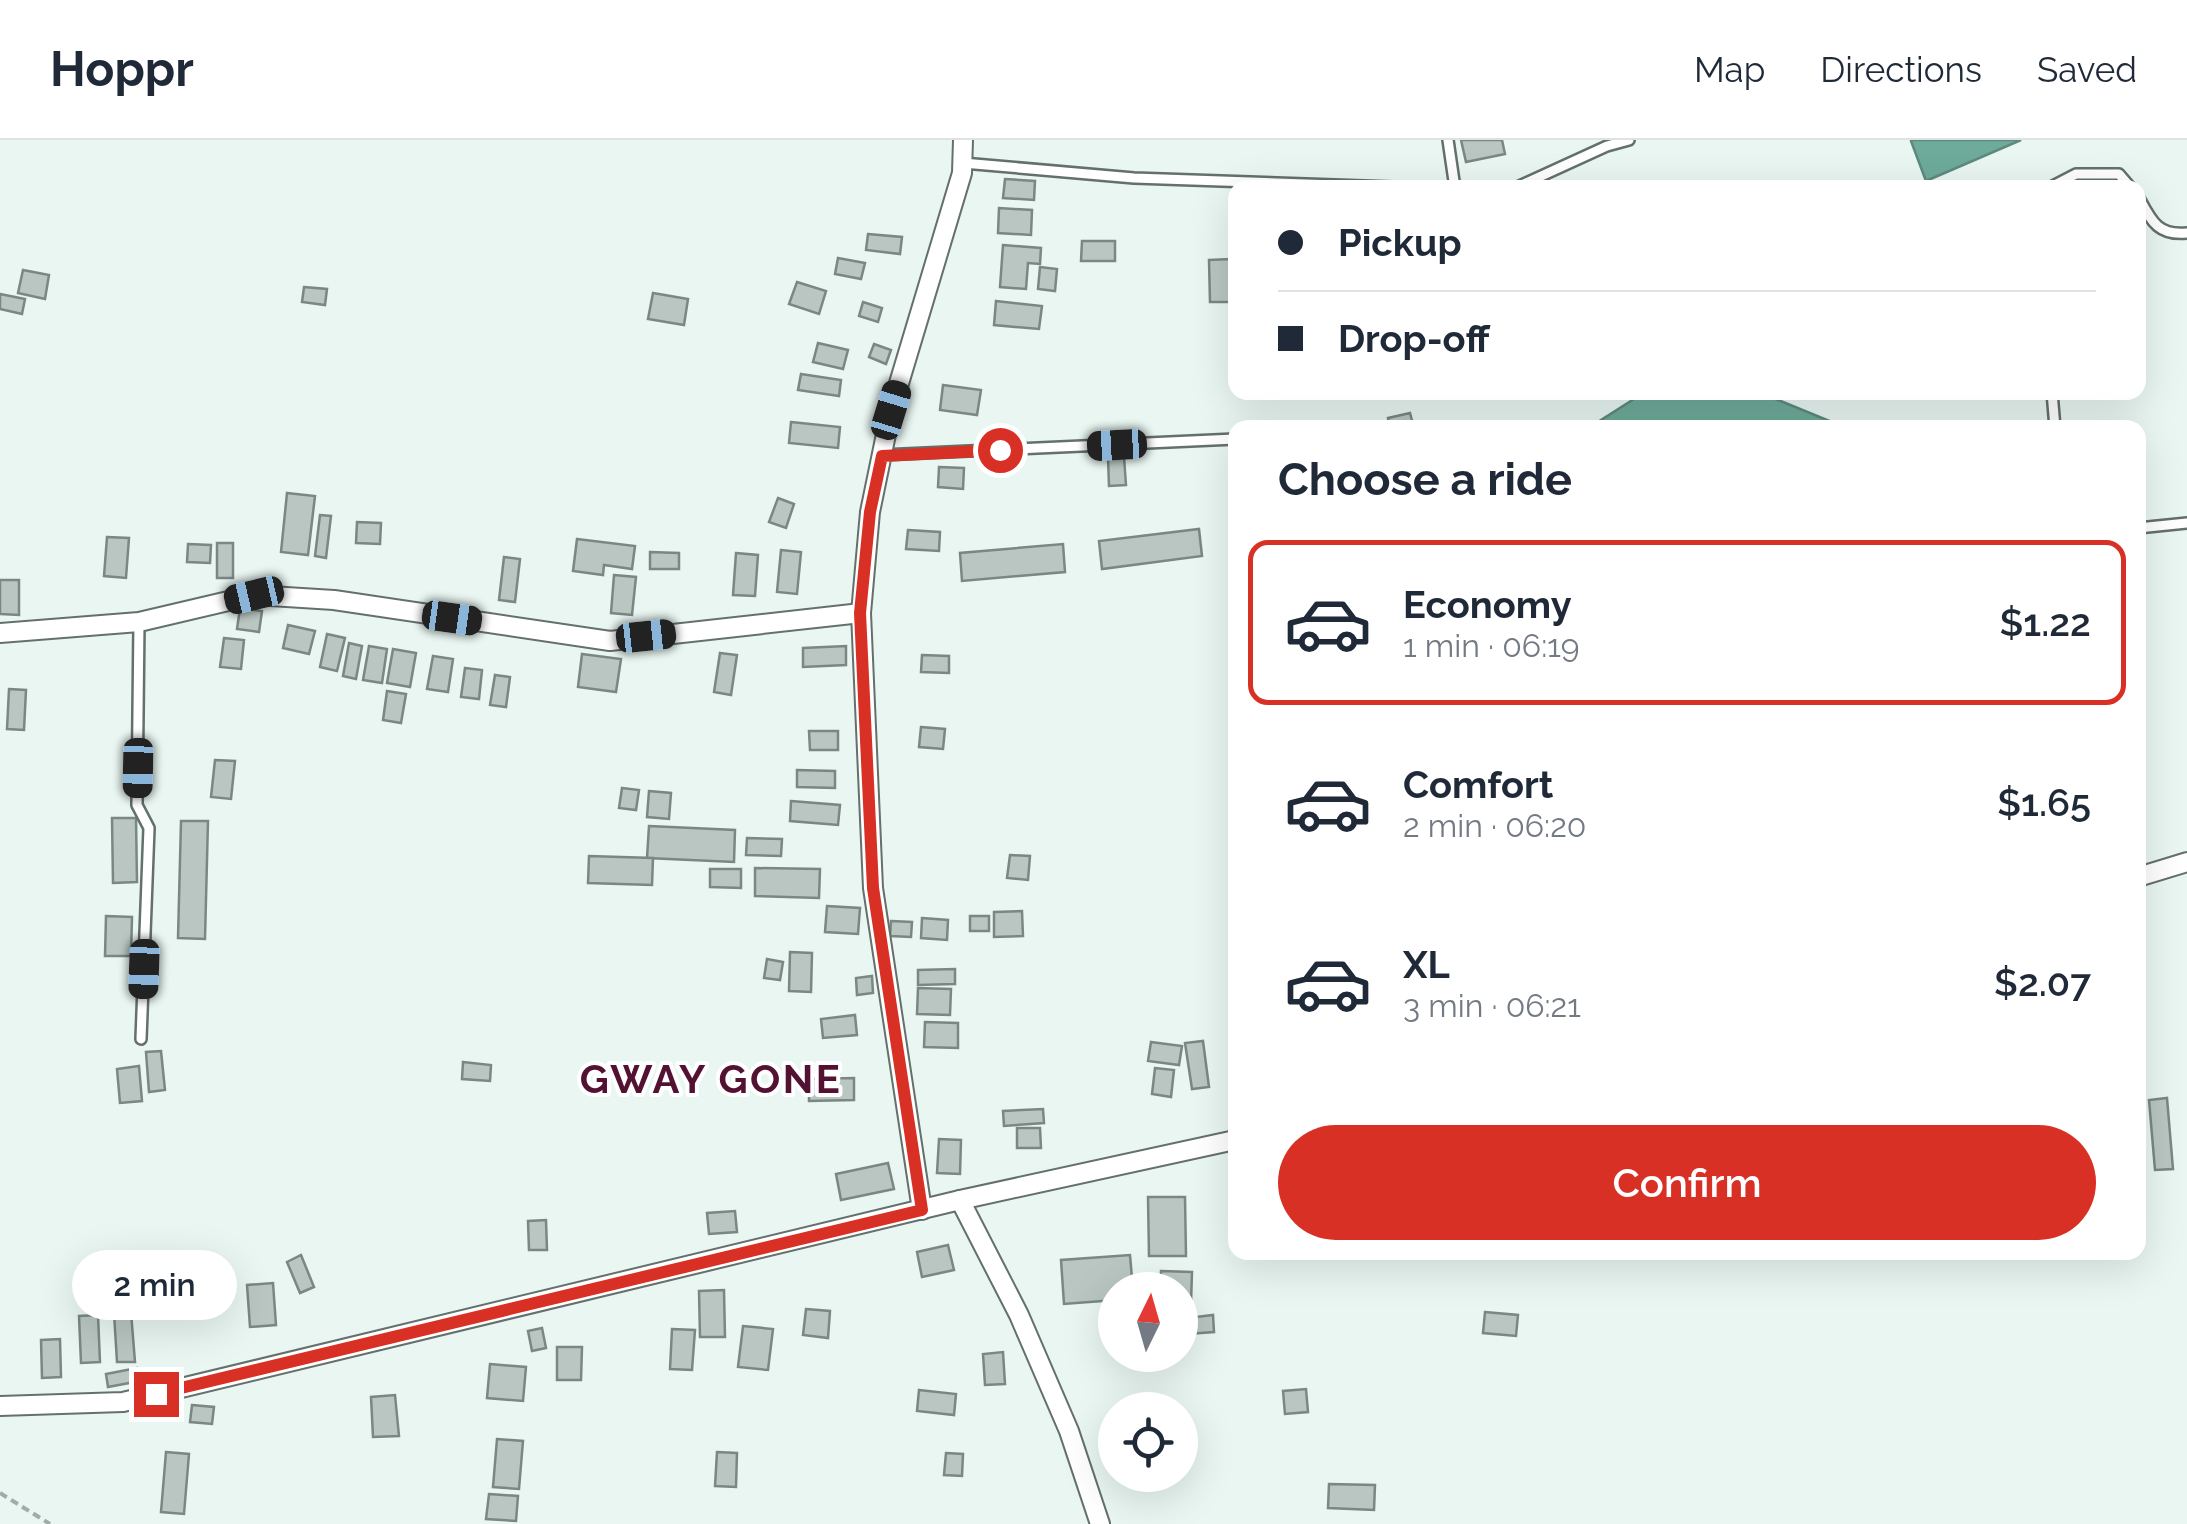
<!DOCTYPE html>
<meta charset="utf-8">
<style>
:root{--surface:#fff;--page:#f6f6f7;--text:#1f2937;--muted:#747a83;--line:#e0e1e3;--accent:#d93025}
body{margin:0;font-family:Raleway,sans-serif;background:var(--page);color:var(--text);height:100vh;display:flex;flex-direction:column;font-size:38px;white-space:nowrap}
*{box-sizing:border-box;margin:0}
p{font-size:32px;color:var(--muted)}
.icon{flex:none;width:55px;height:55px;fill:none;stroke:currentColor;stroke-width:2;stroke-linecap:round;stroke-linejoin:round}
.map{position:relative;flex:1;overflow:hidden}
.panel{position:absolute;left:1228px;top:280px;width:918px;height:840px;display:flex;flex-direction:column;background:var(--surface);border-radius:20px;box-shadow:0 10px 40px #0002}
.panel>*{flex:none}
.banner{position:absolute;left:1228px;top:40px;width:918px;height:220px;border-radius:20px;box-shadow:0 10px 40px #0002;display:grid;align-content:center;height:220px;padding:0 50px;background:var(--surface)}
.needle{width:65px;rotate:5deg}
.tools{position:absolute;left:1098px;top:1132px;display:grid;gap:20px}
.tools a{display:grid;place-items:center;width:100px;height:100px;border-radius:50%;background:var(--surface);box-shadow:0 10px 40px #0002;font-size:50px}
.end{position:absolute;width:45px;height:45px;margin:-22px;border:12px solid #d93025;background:#fff;box-shadow:0 0 0 5px #fff}
.from{border-radius:50%}
.bubble{position:absolute;height:70px;border-radius:35px;background:var(--surface);box-shadow:0 10px 40px #0002;font-size:32px;font-weight:600;line-height:70px;text-align:center}
.car{position:absolute;width:30px;height:60px;margin:-30px -15px;border-radius:12px;box-shadow:0 0 8px 2px #0007;background:linear-gradient(#222 24%,#8ab4d8 0 40%,#222 0 76%,#8ab4d8 0 86%,#222 0)}
.banner b{display:flex;align-items:center;gap:35px;height:95px;font-size:38px}
.banner b+b{border-top:2px solid var(--line)}
.banner i{width:25px;height:25px;background:var(--text)}
ul{padding:0;list-style:none}
li{display:flex;align-items:center;gap:30px;height:165px;margin:0 20px 15px;padding:0 30px;border:5px solid transparent;border-radius:20px}
li div{flex:1}
li b{display:block;font-size:38px}
li em{font-style:normal;font-weight:600}
li.current{border-color:var(--accent)}
li>.icon{width:90px;height:90px;stroke-width:1.5}
h2{padding:0 50px;font-size:45px;line-height:120px}
.primary-button{display:flex;gap:20px;margin-top:auto;padding:20px 50px}
.primary-button a{flex:1;height:115px;border-radius:60px;background:var(--accent);color:#fff;font-size:40px;font-weight:600;line-height:115px;text-align:center}
header{display:flex;align-items:center;gap:60px;box-sizing:border-box;height:140px;padding:0 50px;background:var(--surface);border-bottom:2px solid var(--line)}
header strong{font-size:48px}
nav{display:flex;gap:55px;margin-inline-start:auto;font-size:35px}
.map>svg:first-child{display:block}
.water{fill:#6eab9a;stroke:#5e8a7e;stroke-width:2.5}
.building{fill:#b9c6c2;stroke:#7b8783;stroke-width:2.5}
.lines{fill:none;stroke-linecap:round;stroke-linejoin:round}
.lane-casing{stroke:#64706c;stroke-width:14}
.street-casing{stroke:#64706c;stroke-width:22}
.path{stroke:#a1aba8;stroke-width:4;stroke-dasharray:8 5;stroke-linecap:butt}
.lane{stroke:#fff;stroke-width:9}
.street{stroke:#fff;stroke-width:18}
.route{stroke:#d93025;stroke-width:12}
.labels{text-anchor:middle;stroke-width:8;stroke-linejoin:round;paint-order:stroke}
.district-label{font-size:40px;font-weight:bold;letter-spacing:2.5px;fill:#531232;stroke:#fff}
</style>
<header>
<strong>Hoppr</strong>
<nav><a>Map</a><a>Directions</a><a>Saved</a></nav>
</header>
<div class="map">
<svg width="2187" height="1384" viewBox="0 0 2187 1384">
<rect width="100%" height="100%" fill="#e9f6f2"/>
<g class="water">
<polygon points="2021,0 1926,41 1911,1 1911,0"/>
<polygon points="1645,252 1761,253 1844,287 1590,287"/>
</g>
<g class="building">
<polygon points="1461,0 1502,0 1505,14 1466,22"/>
<polygon points="1005,39 1035,41 1034,60 1003,58"/>
<polygon points="999,68 1032,70 1031,95 998,93"/>
<polygon points="868,94 902,97 900,114 866,110"/>
<polygon points="1082,101 1115,101 1115,121 1081,121"/>
<polygon points="1003,105 1041,108 1040,124 1028,123 1026,149 1000,147"/>
<polygon points="838,118 865,123 861,139 835,134"/>
<polygon points="1231,119 1233,162 1210,162 1209,120"/>
<polygon points="1040,127 1057,129 1055,151 1038,149"/>
<polygon points="23,130 49,135 45,159 18,153"/>
<polygon points="797,142 826,151 819,174 789,164"/>
<polygon points="304,147 327,149 325,165 302,162"/>
<polygon points="653,153 688,159 684,185 648,179"/>
<polygon points="0,154 25,159 22,174 0,169"/>
<polygon points="996,161 1042,166 1039,189 994,185"/>
<polygon points="863,162 882,168 878,182 859,176"/>
<polygon points="818,203 848,210 843,229 813,222"/>
<polygon points="874,204 891,210 886,224 869,217"/>
<polygon points="801,234 841,240 839,256 798,250"/>
<polygon points="943,245 981,250 977,275 940,270"/>
<polygon points="1410,273 1414,288 1390,288 1388,278"/>
<polygon points="791,282 840,287 838,308 789,303"/>
<polygon points="1124,317 1126,345 1109,346 1108,318"/>
<polygon points="939,327 964,328 963,349 938,347"/>
<polygon points="287,353 315,356 308,415 281,412"/>
<polygon points="778,358 794,364 786,388 769,382"/>
<polygon points="320,375 331,376 326,418 315,416"/>
<polygon points="357,382 381,383 380,404 356,403"/>
<polygon points="1199,389 1202,416 1102,429 1099,401"/>
<polygon points="908,390 940,392 939,411 906,409"/>
<polygon points="107,397 129,398 126,438 104,436"/>
<polygon points="577,399 635,406 632,429 604,425 603,435 573,431"/>
<rect x="217" y="403" width="16" height="35"/>
<polygon points="188,404 211,405 210,423 187,422"/>
<polygon points="1063,404 1065,432 962,441 960,413"/>
<polygon points="781,410 801,412 797,454 777,452"/>
<polygon points="650,412 679,413 679,429 650,429"/>
<polygon points="736,413 758,415 755,456 733,455"/>
<polygon points="504,417 520,419 515,462 499,460"/>
<polygon points="614,435 636,437 632,475 611,473"/>
<polygon points="0,440 19,440 19,475 0,474"/>
<polygon points="240,468 262,471 259,492 237,489"/>
<polygon points="288,485 315,491 309,514 283,508"/>
<polygon points="327,494 345,498 337,531 320,527"/>
<polygon points="224,498 244,500 241,529 220,527"/>
<polygon points="349,503 362,506 356,539 343,536"/>
<polygon points="369,506 387,509 382,543 363,540"/>
<polygon points="846,506 846,525 803,527 803,508"/>
<polygon points="393,509 416,513 410,547 387,543"/>
<polygon points="720,513 737,515 731,555 714,552"/>
<polygon points="582,514 621,519 616,552 578,547"/>
<polygon points="922,515 949,516 949,533 921,532"/>
<polygon points="433,516 453,519 448,552 427,549"/>
<polygon points="465,528 482,530 479,559 461,557"/>
<polygon points="495,535 510,537 506,567 490,565"/>
<polygon points="9,549 26,550 24,590 7,589"/>
<polygon points="387,551 406,554 401,583 383,580"/>
<polygon points="921,587 945,589 943,609 919,607"/>
<polygon points="809,591 838,591 838,610 810,610"/>
<polygon points="215,620 235,621 231,659 211,657"/>
<polygon points="797,630 835,631 835,648 797,647"/>
<polygon points="622,648 639,650 636,670 619,668"/>
<polygon points="649,651 671,653 669,679 647,677"/>
<polygon points="791,661 840,665 838,685 790,681"/>
<polygon points="112,678 136,678 137,742 113,743"/>
<polygon points="181,681 208,681 205,799 178,798"/>
<polygon points="649,686 735,690 734,722 647,718"/>
<polygon points="747,698 782,699 781,716 746,715"/>
<polygon points="1010,715 1030,716 1028,740 1007,738"/>
<polygon points="589,716 653,718 652,745 588,743"/>
<polygon points="755,728 820,729 819,758 755,756"/>
<polygon points="710,729 741,729 741,748 710,747"/>
<polygon points="827,766 860,768 858,794 825,792"/>
<polygon points="1022,771 1023,796 994,797 994,772"/>
<polygon points="106,776 132,777 131,816 105,816"/>
<rect x="970" y="776" width="19" height="15"/>
<polygon points="922,778 948,780 947,800 921,798"/>
<polygon points="891,781 912,782 911,797 890,796"/>
<polygon points="790,812 812,813 811,852 789,851"/>
<polygon points="767,819 783,822 780,840 764,838"/>
<polygon points="955,829 955,844 918,845 918,830"/>
<polygon points="872,836 873,853 857,855 856,838"/>
<polygon points="918,848 951,849 950,875 917,874"/>
<polygon points="855,875 857,895 823,898 821,879"/>
<polygon points="925,882 958,883 958,908 924,907"/>
<polygon points="1203,901 1209,947 1192,949 1185,903"/>
<polygon points="1151,902 1182,906 1179,925 1148,921"/>
<polygon points="161,911 165,950 149,952 146,912"/>
<polygon points="463,922 491,925 490,941 462,939"/>
<polygon points="139,926 142,961 120,963 117,929"/>
<polygon points="1155,928 1174,930 1171,957 1152,954"/>
<polygon points="854,938 854,960 809,961 809,939"/>
<polygon points="2167,958 2173,1029 2155,1030 2149,960"/>
<polygon points="1043,969 1044,983 1004,986 1003,971"/>
<polygon points="1017,988 1040,988 1041,1008 1017,1008"/>
<polygon points="939,999 961,1000 960,1034 937,1033"/>
<polygon points="888,1023 894,1049 841,1060 836,1034"/>
<polygon points="1148,1057 1185,1057 1186,1116 1149,1116"/>
<polygon points="735,1071 737,1092 709,1094 707,1073"/>
<polygon points="546,1080 547,1110 529,1110 528,1081"/>
<polygon points="948,1105 954,1130 922,1137 917,1112"/>
<polygon points="301,1115 314,1147 300,1153 287,1122"/>
<polygon points="1130,1115 1133,1150 1115,1150 1115,1160 1064,1164 1061,1120"/>
<polygon points="1161,1131 1192,1132 1191,1164 1180,1163 1180,1150 1160,1150"/>
<polygon points="273,1143 276,1185 250,1187 247,1145"/>
<polygon points="724,1150 725,1197 700,1197 699,1151"/>
<polygon points="806,1169 830,1171 828,1198 803,1195"/>
<polygon points="131,1172 135,1222 117,1222 114,1173"/>
<polygon points="1485,1172 1518,1175 1516,1196 1483,1193"/>
<polygon points="98,1175 100,1222 81,1223 79,1176"/>
<polygon points="1213,1175 1214,1192 1188,1194 1187,1178"/>
<polygon points="743,1186 773,1189 768,1230 738,1227"/>
<polygon points="542,1188 546,1208 532,1211 528,1191"/>
<polygon points="672,1189 695,1190 692,1230 670,1229"/>
<polygon points="60,1199 61,1237 42,1238 41,1200"/>
<polygon points="557,1207 582,1207 581,1240 557,1240"/>
<polygon points="1003,1212 1005,1244 985,1245 983,1214"/>
<polygon points="490,1224 526,1227 523,1261 487,1258"/>
<polygon points="137,1228 140,1241 108,1247 106,1234"/>
<polygon points="1306,1249 1308,1272 1285,1274 1283,1251"/>
<polygon points="919,1250 956,1254 954,1275 917,1271"/>
<polygon points="395,1255 399,1296 373,1297 371,1257"/>
<polygon points="192,1265 214,1267 212,1284 190,1282"/>
<polygon points="497,1299 523,1301 519,1349 493,1347"/>
<polygon points="166,1312 189,1314 184,1374 161,1372"/>
<polygon points="717,1312 737,1313 736,1347 715,1346"/>
<polygon points="946,1313 963,1314 962,1336 944,1335"/>
<polygon points="1329,1344 1375,1345 1374,1370 1328,1368"/>
<polygon points="489,1354 518,1356 516,1381 486,1379"/>
</g>
<g class="lines">
<g class="lane-casing">
<g id="lane">
<polyline points="1448,0 1455,48"/>
<polyline points="963,23 1134,38 1422,48"/>
<polyline points="1515,48 1607,6 1629,0"/>
<polyline points="2049,48 2076,34 2119,34 2131,48"/>
<path d="M 2138,56 C 2151,80 2157,96 2187,93"/>
<polyline points="2052,252 2055,288"/>
<polyline points="882,315 1235,299"/>
<polyline points="2138,388 2187,383"/>
<polyline points="139,482 137,665 149,688 141,899"/>
</g>
</g>
<g class="street-casing">
<g id="street">
<polyline points="0,493 139,482 254,455 334,460 610,501 861,473"/>
<polyline points="2138,737 2187,722"/>
<polyline points="960,1060 1019,1175 1069,1291 1100,1384"/>
<polyline points="922,1070 873,748 861,473 870,372 891,270 962,33 963,0"/>
<polyline points="0,1266 123,1262 960,1060 1235,1000"/>
</g>
</g>
<polyline class="path" points="0,1353 50,1384"/>
<use href="#lane" class="lane"/>
<use href="#street" class="street"/>
</g>
<g class="lines">
<polyline class="route" points="156,1254 922,1070 873,748 860,473 870,372 882,316 1000,310"/>
</g>
<g class="labels">
<g class="district-label">
<text x="711" y="953">GWAY GONE</text>
</g>
</g>
</svg>
<div class="tools">
<a><svg class="needle" viewBox="-14 -14 28 28"><path d="M0-13l5 13h-10z" fill="#e53935"/><path d="M0 13l5-13h-10z" fill="#747a83"/></svg></a>
<a><svg class="icon" aria-label="locate" viewBox="0 0 24 24"><circle cx="12" cy="12" r="6"/><path d="M12 2v4M12 18v4M2 12h4M18 12h4"/></svg></a>
</div>
<i class="end from" style="left:1000px;top:310px"></i>
<i class="end" style="left:156px;top:1254px"></i>
<div class="bubble" style="left:72px;top:1110px;width:165px">2 min</div>
<i class="car" style="left:891px;top:270px;rotate:17deg"></i>
<i class="car" style="left:1117px;top:305px;rotate:267deg"></i>
<i class="car" style="left:254px;top:455px;rotate:257deg"></i>
<i class="car" style="left:452px;top:478px;rotate:98deg"></i>
<i class="car" style="left:646px;top:496px;rotate:84deg"></i>
<i class="car" style="left:138px;top:628px;rotate:181deg"></i>
<i class="car" style="left:144px;top:829px;rotate:182deg"></i>
<div class="banner">
<b><i class="from"></i>Pickup</b>
<b><i></i>Drop-off</b>
</div>
<section class="panel">
<h2>Choose a ride</h2>
<ul>
<li class="current"><svg class="icon" aria-label="car" viewBox="0 0 24 24"><path d="M5 17H2v-5l4-1 3-4h7l3 4 3 1v5h-3M9 17h6M6 11h13"/><circle cx="7" cy="17" r="2"/><circle cx="17" cy="17" r="2"/></svg><div><b>Economy</b><p>1 min · 06:19</p></div><em>$1.22</em></li>
<li><svg class="icon" aria-label="car" viewBox="0 0 24 24"><path d="M5 17H2v-5l4-1 3-4h7l3 4 3 1v5h-3M9 17h6M6 11h13"/><circle cx="7" cy="17" r="2"/><circle cx="17" cy="17" r="2"/></svg><div><b>Comfort</b><p>2 min · 06:20</p></div><em>$1.65</em></li>
<li><svg class="icon" aria-label="car" viewBox="0 0 24 24"><path d="M5 17H2v-5l4-1 3-4h7l3 4 3 1v5h-3M9 17h6M6 11h13"/><circle cx="7" cy="17" r="2"/><circle cx="17" cy="17" r="2"/></svg><div><b>XL</b><p>3 min · 06:21</p></div><em>$2.07</em></li>
</ul>
<div class="primary-button"><a>Confirm</a></div>
</section>
</div>
